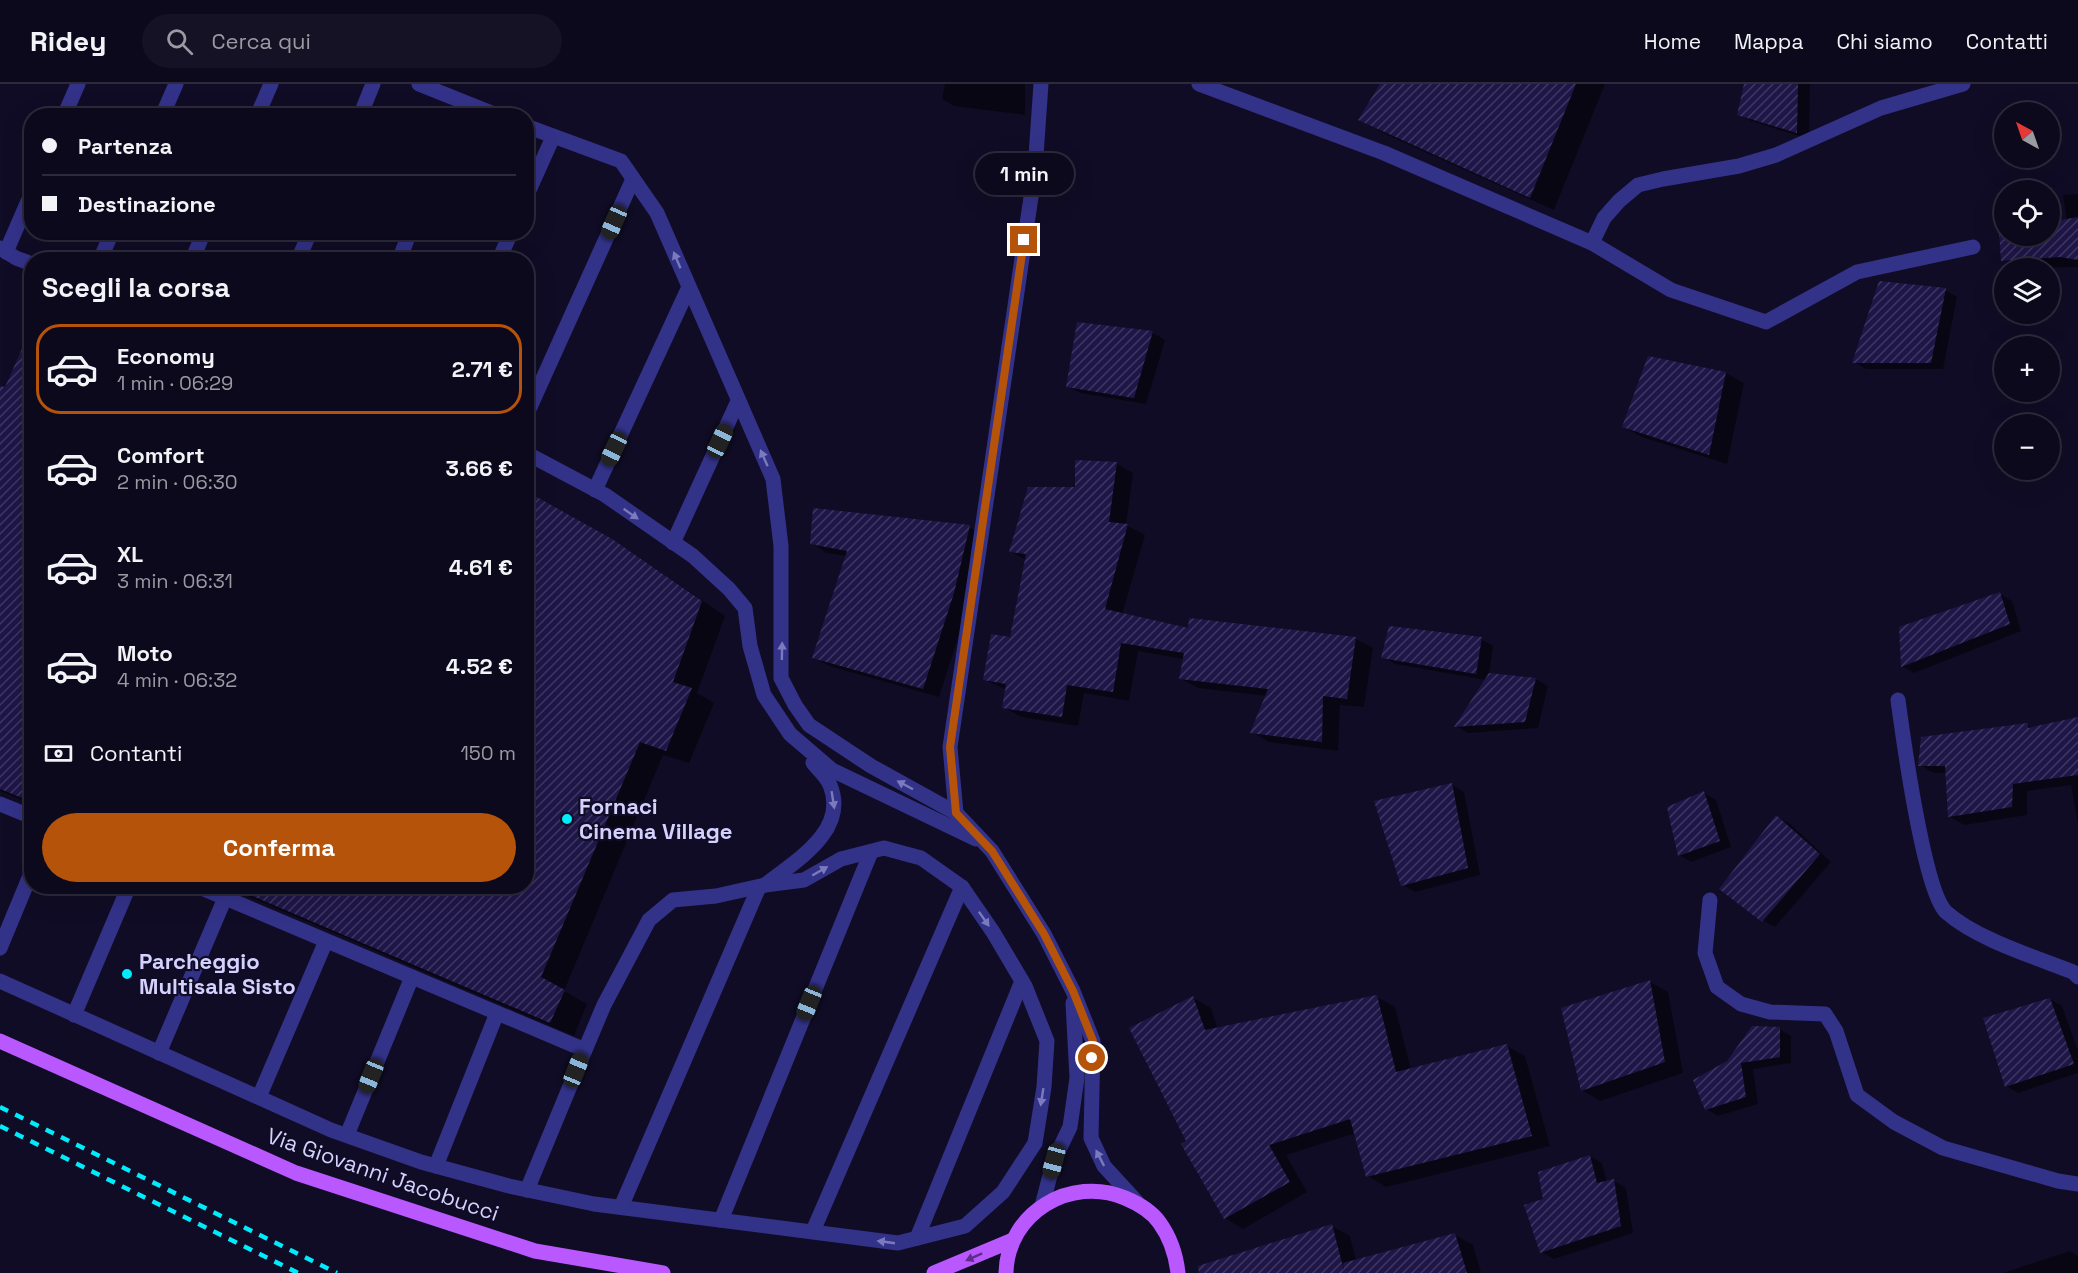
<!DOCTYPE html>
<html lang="it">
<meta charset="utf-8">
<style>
:root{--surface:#0c091c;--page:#151225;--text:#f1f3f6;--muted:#9a9aa3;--line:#2c2a3b;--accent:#b45309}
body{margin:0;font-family:"Space Grotesk",sans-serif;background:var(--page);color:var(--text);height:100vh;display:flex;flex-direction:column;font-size:22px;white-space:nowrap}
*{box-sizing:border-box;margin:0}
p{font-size:20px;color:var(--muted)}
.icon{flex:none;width:33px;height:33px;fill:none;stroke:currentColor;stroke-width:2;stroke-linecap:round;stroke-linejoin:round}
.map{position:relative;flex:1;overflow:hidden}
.side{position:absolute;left:24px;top:168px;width:510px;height:642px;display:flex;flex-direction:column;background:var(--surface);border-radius:24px;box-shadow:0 6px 24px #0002,0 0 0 2px var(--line)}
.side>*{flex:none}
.hud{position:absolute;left:24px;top:24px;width:510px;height:132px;border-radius:24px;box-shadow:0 6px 24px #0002,0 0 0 2px var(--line);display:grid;align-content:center;height:132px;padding:0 18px;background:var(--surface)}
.needle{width:39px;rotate:320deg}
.controls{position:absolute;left:1994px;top:18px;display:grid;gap:12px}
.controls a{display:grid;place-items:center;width:66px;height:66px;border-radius:50%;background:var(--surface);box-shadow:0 6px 24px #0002,0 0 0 2px var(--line);font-size:30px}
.end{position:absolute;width:27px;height:27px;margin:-14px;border:8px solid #b45309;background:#fff;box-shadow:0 0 0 3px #fff}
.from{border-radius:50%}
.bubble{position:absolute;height:42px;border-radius:21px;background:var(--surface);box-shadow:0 6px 24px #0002,0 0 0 2px var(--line);font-size:20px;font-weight:600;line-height:42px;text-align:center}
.car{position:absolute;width:18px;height:36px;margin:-18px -9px;border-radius:8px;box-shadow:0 0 4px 2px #0007;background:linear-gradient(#222 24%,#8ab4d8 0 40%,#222 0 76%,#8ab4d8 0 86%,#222 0)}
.hud b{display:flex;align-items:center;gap:21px;height:57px;font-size:22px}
.hud b+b{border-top:2px solid var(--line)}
.hud i{width:15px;height:15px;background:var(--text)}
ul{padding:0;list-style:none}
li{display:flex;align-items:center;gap:18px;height:90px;margin:0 12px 9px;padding:0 6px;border:3px solid transparent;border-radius:24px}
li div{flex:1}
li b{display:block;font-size:22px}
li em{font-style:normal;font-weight:600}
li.active{border-color:var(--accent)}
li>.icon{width:54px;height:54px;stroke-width:1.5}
h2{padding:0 18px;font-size:27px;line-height:72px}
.pay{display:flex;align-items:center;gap:15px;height:66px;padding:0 18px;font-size:22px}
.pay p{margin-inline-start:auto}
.cta{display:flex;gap:12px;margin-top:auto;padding:12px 18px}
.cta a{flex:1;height:69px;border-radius:36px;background:var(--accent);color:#fff;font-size:24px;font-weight:600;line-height:69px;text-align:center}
header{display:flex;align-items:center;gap:36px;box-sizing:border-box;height:84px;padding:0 30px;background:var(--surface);border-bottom:2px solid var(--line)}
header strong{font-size:28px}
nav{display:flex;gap:33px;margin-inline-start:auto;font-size:21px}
.search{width:420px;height:54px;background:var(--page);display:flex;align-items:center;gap:15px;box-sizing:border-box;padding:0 21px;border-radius:33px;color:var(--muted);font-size:22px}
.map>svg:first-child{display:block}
.shadow{fill:#0007}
.building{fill:url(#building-hatch)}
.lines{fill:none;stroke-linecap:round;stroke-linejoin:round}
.minor{stroke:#333289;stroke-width:15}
.major{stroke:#ba58ff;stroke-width:15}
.rail{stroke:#00ebfc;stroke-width:4.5;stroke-dasharray:9 8;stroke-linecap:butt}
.oneway{fill:#7b7abe}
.oneway2{fill:#5c2e87}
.route{stroke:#b45309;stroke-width:8}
.poi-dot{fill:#00ebfc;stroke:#100c25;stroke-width:2}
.labels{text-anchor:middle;stroke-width:4.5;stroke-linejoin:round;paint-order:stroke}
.poi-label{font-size:22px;font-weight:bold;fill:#d4d1ff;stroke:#100c25;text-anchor:start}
.street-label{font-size:22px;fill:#d4d1ff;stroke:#100c25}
</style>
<header>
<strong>Ridey</strong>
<div class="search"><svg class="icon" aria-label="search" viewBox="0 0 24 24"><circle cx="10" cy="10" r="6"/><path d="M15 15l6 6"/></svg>Cerca qui</div>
<nav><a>Home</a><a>Mappa</a><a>Chi siamo</a><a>Contatti</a></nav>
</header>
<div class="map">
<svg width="2078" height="1189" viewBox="0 0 2078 1189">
<defs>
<pattern id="building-hatch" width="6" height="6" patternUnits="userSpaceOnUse" patternTransform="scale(1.5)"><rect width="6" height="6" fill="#1f1648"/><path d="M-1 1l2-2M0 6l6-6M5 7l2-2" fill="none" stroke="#3f3763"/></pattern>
</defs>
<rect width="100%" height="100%" fill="#100c25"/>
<g class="shadow">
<polygon points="945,0 1025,0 1025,31 954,22 942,15"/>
<polygon points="1381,0 1605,0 1554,126 1383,49 1360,36"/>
<polygon points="1745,0 1810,0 1809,55 1751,37 1739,30"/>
<polygon points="2078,110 2078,183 2017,184 2003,176 2004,148 2004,152 2049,152 2049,139 2067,136 2063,111"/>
<polygon points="1945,206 1957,213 1943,285 1866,285 1854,278"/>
<polygon points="1078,240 1153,249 1165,256 1146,320 1080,309 1067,302"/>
<polygon points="32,245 32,720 0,707 0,303 6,304"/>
<polygon points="1726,289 1744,299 1727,380 1642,353 1624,343"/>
<polygon points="1116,379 1133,389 1126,441 1145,451 1122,531 1189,546 1191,535 1356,555 1373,564 1364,623 1340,621 1338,667 1269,658 1252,648 1267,612 1198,604 1181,595 1184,575 1138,567 1129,617 1084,609 1078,642 1021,633 1004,623 1007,606 985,596 1011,555 1026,476 1011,468 1076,405"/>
<polygon points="526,408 635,471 725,532 697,609 714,619 689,679 663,671 564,907 587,920 574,952 224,802 526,802"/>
<polygon points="969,443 985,452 969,519 939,613 829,582 813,573 847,472 827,469 811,459"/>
<polygon points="2000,510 2012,517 2021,547 1914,589 1902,582"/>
<polygon points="1481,555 1493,562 1489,590 1536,595 1548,602 1538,644 1468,649 1456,642 1486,596 1395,580 1383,573"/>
<polygon points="2078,635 2078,740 2071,701 2027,707 2027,731 1964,741 1949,732 1947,689 1934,689 1920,681 2027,641 2034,644"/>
<polygon points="1452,701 1464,708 1480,791 1415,808 1403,801"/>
<polygon points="1704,709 1716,716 1731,763 1691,778 1679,771"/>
<polygon points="1777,733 1789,739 1831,778 1775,843 1762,836"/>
<polygon points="1650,898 1668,908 1683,989 1600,1017 1582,1006"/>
<polygon points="1377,913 1395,923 1411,985 1507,962 1525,972 1550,1062 1386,1103 1368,1092 1356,1049 1286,1071 1307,1108 1243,1145 1225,1134 1188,1058 1193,914 1211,924 1218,945"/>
<polygon points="2050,915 2062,922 2078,967 2078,989 2018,1009 2006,1002"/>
<polygon points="1779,945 1791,952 1791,979 1753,985 1758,1020 1718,1032 1706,1025 1729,978"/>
<polygon points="1590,1072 1602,1079 1607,1099 1614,1097 1626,1104 1633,1149 1554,1175 1541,1168 1545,1116"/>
<polygon points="1332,1142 1350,1152 1356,1177 1455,1151 1473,1161 1481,1189 1240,1189"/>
<polygon points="2070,1167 2078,1172 2078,1189 2003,1189"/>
</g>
<g class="building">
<polygon points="1380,0 1576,0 1530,114 1358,36"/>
<polygon points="1744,0 1798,0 1797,49 1737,31"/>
<polygon points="2078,133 2078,176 2060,173 2001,177 1999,147 2004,146 2004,152 2049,152 2049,138"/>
<polygon points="1879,197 1946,204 1931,279 1852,279"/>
<polygon points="1077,238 1153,247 1134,314 1066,303"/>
<polygon points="32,242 32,718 0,705 0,302 5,303"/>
<polygon points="1648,272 1726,288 1709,371 1622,343"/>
<polygon points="1075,376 1117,378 1109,438 1128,440 1105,525 1188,544 1189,534 1356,553 1347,615 1323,612 1322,658 1250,649 1268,605 1179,595 1184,569 1121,559 1113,608 1067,601 1062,633 1002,624 1006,600 983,596 991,550 1010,553 1026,470 1009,468 1028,403 1075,403"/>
<polygon points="526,407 612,455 702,517 673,598 692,604 666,667 640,658 541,893 565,906 550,939 229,802 526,802"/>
<polygon points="813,424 970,441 954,509 923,605 812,574 847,467 810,460"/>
<polygon points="2000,508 2010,540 1901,583 1899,543"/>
<polygon points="1389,542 1482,553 1476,590 1381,574"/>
<polygon points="1489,589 1536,594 1525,638 1454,643"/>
<polygon points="2078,633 2078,691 2013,700 2012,723 1948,733 1945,682 1918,682 1921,653 2028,639 2028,644"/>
<polygon points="1452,699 1468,784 1401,802 1374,717"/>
<polygon points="1704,707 1720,757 1678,772 1667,723"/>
<polygon points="1776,731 1820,770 1762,838 1719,805"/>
<polygon points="1650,896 1665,978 1581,1007 1561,924"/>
<polygon points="1377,911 1396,988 1507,960 1532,1052 1366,1093 1350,1035 1269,1061 1290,1098 1224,1135 1181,1060 1186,1057 1129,944 1193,912 1205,946"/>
<polygon points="2050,914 2074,980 2005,1003 1983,934"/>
<polygon points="1752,942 1780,943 1780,973 1741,979 1746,1013 1705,1026 1693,996 1727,977"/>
<polygon points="1590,1071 1597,1099 1614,1095 1621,1142 1540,1169 1524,1121 1543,1115 1538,1088"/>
<polygon points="1332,1140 1344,1187 1343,1179 1455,1149 1467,1189 1199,1189 1198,1182"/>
</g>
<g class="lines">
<g class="minor">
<polyline points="419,0 499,32"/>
<polyline points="1041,0 1035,86 950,663 956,729 992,767 1044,850 1073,907 1093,957 1091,1054 1104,1082 1137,1118"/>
<polyline points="1199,0 1384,69 1592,159 1671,206 1766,238 1857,188 1973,163"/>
<polyline points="64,32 78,0"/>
<polyline points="162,32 176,0"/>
<polyline points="257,32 271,0"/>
<polyline points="360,32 373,0"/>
<polyline points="526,42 621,77 657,129 773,395 781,462 781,594 795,621 809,641 871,682 956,729"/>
<polyline points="526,113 553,53"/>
<polyline points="1592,159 1604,134 1619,117 1638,101 1663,95 1739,82 1776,71 1881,24 1963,0"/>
<polyline points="0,164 16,174 32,180"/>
<polyline points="6,168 32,108"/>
<polyline points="100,176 112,148"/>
<polyline points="192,176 204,148"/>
<polyline points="298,176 310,148"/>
<polyline points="399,176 410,148"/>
<polyline points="499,176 511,148"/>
<polyline points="526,332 633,95"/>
<polyline points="526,369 605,411 693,472 729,505 745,524 750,562 764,611 790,650 832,686 976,755"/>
<polyline points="595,406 689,203"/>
<polyline points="673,459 738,317"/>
<path d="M 1898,616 C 1903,653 1924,807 1946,828 C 1976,855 2035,873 2073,888 L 2078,893"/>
<polyline points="0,720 32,733"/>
<path d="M 765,801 C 795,777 849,747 830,701 C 827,693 818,685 813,679"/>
<polyline points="1710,816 1705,869 1717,903 1741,920 1770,928 1825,930 1836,947 1857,1011 1894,1038 1943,1064 2058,1097 2078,1100"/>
<polyline points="0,864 32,787"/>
<polyline points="0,897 331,1046 421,1078 509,1102 594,1120 898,1159 965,1142 1003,1108 1035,1059 1044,1003 1047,957 1025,902 993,848 962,803 921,774 884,764 841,775 804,796 765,801 716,812 673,816 649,836 604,921 585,966 197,802"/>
<polyline points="74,931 129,802"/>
<polyline points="159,969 225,814"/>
<polyline points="259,1013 326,857"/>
<polyline points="347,1051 412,893"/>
<polyline points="436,1082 497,929"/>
<polyline points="527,1106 585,966"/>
<polyline points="1042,1122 1054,1076 1070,1043 1077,994 1073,919"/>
<polyline points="621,1123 759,803"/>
<polyline points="721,1136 871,768"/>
<polyline points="813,1147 962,803"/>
<polyline points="917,1154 1022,897"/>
</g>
<g class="major">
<polyline points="0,957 296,1089 535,1167 663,1189"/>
<polyline points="934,1189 1013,1156"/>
<path d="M 1006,1189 C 1007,1129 1071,1091 1125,1114 C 1137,1119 1151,1127 1159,1138 C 1170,1153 1176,1171 1178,1189"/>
</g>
<g class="rail">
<polyline points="0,1023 337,1189"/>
<polyline points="0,1042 298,1189"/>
</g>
</g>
<defs><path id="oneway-solid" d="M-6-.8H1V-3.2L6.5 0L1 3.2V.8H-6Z" transform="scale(1.5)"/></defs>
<g class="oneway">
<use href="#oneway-solid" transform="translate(677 176) rotate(-113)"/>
<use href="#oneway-solid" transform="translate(764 374) rotate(-114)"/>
<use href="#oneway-solid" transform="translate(631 430) rotate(35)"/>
<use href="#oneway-solid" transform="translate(782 567) rotate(-89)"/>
<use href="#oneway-solid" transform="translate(905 701) rotate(-152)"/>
<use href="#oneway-solid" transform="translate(833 716) rotate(81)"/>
<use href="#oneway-solid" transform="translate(820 787) rotate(-30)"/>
<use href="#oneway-solid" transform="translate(984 835) rotate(55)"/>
<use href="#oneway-solid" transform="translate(1042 1013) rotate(99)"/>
<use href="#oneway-solid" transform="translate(1100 1074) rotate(-117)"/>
<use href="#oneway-solid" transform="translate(886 1158) rotate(-172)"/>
</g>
<use class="oneway2" href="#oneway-solid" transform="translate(974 1173) rotate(156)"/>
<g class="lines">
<polyline class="route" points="1024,156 950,663 956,729 992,767 1044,850 1073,907 1093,957 1092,974"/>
</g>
<g class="poi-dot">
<circle cx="567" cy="735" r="6"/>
<circle cx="127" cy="890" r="6"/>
</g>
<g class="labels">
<g class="poi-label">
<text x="579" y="730">Fornaci<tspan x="579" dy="25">Cinema Village</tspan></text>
<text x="139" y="885">Parcheggio<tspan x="139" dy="25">Multisala Sisto</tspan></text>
</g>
<g class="street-label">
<text transform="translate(383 1090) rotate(19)" y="8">Via Giovanni Jacobucci</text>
</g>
</g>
</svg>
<div class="controls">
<a><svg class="needle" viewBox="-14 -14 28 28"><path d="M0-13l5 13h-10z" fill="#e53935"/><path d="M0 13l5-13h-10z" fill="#9a9aa3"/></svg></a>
<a><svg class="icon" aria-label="locate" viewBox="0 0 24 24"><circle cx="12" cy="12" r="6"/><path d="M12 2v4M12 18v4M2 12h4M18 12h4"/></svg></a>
<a><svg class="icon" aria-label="layers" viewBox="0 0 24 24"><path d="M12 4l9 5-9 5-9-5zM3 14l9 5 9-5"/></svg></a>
<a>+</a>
<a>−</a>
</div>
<i class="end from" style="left:1092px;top:974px"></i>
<i class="end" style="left:1024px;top:156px"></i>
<div class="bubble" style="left:975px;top:69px;width:99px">1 min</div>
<i class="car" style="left:614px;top:138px;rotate:204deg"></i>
<i class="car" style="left:720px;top:357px;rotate:25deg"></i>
<i class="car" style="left:614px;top:365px;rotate:205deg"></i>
<i class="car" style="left:809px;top:919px;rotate:202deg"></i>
<i class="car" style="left:576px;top:986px;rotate:22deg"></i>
<i class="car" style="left:371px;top:992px;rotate:202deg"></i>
<i class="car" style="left:1054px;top:1077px;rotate:195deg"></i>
<div class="hud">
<b><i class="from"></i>Partenza</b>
<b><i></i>Destinazione</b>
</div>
<section class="side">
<h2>Scegli la corsa</h2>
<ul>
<li class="active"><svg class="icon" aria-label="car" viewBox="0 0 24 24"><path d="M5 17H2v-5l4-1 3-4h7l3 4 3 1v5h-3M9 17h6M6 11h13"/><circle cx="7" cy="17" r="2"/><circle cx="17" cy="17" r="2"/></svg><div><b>Economy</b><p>1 min · 06:29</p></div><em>2.71 €</em></li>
<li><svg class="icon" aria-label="car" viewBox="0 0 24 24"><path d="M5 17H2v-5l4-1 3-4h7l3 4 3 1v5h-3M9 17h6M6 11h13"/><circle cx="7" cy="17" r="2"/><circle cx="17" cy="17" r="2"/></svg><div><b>Comfort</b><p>2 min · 06:30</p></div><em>3.66 €</em></li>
<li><svg class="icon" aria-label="car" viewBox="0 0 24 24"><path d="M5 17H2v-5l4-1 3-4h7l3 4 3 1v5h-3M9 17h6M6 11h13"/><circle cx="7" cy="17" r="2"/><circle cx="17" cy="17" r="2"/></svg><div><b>XL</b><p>3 min · 06:31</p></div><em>4.61 €</em></li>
<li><svg class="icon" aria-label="car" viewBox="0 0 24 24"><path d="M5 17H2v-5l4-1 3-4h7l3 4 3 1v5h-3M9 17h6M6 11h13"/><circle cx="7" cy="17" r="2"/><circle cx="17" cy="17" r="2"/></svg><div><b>Moto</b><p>4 min · 06:32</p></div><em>4.52 €</em></li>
</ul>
<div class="pay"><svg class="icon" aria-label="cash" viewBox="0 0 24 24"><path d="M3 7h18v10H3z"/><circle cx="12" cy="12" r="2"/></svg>Contanti<p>150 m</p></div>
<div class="cta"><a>Conferma</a></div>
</section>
</div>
